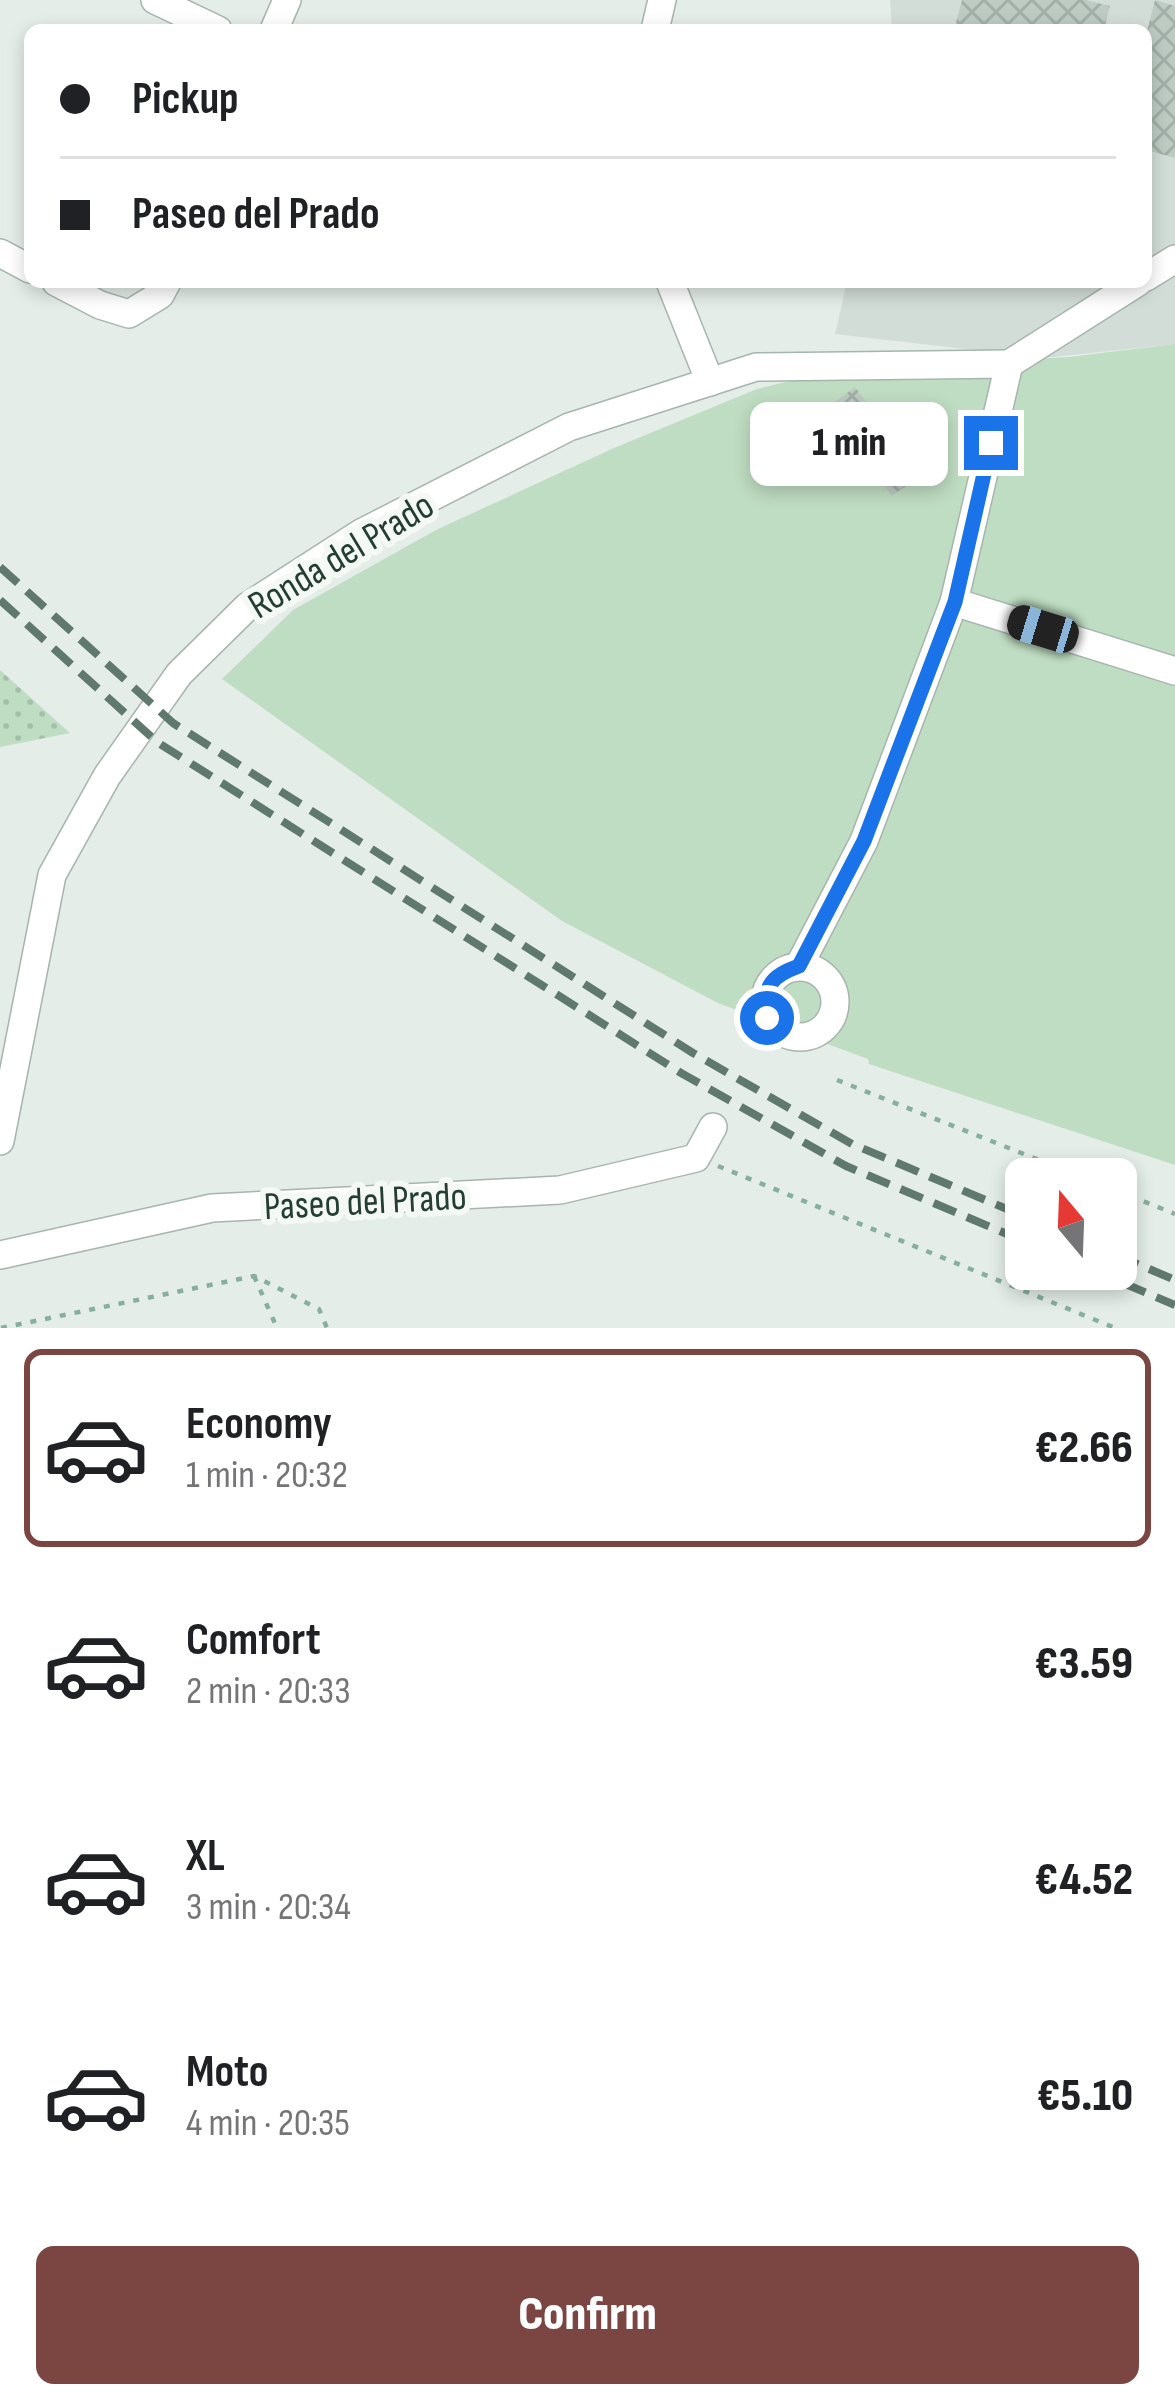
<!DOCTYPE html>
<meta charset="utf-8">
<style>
:root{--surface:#fff;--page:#f6f6f6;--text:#202124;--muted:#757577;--line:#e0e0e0;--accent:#7b4541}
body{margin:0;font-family:"Sofia Sans Condensed",sans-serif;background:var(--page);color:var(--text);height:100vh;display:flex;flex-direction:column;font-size:45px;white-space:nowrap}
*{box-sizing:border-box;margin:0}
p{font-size:39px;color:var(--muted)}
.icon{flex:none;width:66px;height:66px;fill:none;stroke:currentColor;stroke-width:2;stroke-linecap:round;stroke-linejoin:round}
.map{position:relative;height:1328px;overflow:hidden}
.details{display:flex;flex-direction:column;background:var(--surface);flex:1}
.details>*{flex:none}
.hud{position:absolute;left:24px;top:24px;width:1128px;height:264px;border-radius:18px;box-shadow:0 6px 18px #0003;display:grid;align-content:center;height:264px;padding:0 36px;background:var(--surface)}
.needle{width:78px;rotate:341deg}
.fabs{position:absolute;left:1005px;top:1158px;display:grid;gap:24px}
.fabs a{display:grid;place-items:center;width:132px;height:132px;border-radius:18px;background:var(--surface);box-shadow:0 6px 18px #0003;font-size:60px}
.end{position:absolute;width:54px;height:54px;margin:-27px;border:15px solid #1a73e8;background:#fff;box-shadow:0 0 0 6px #fff}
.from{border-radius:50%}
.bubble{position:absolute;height:84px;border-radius:18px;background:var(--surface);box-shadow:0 6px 18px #0003;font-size:39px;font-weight:800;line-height:84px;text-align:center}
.car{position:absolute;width:36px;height:72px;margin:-36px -18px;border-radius:15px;box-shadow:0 0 9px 3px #0007;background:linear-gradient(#222 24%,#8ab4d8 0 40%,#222 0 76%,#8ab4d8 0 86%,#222 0)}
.hud b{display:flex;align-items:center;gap:42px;height:114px;font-size:45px}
.hud b+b{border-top:3px solid var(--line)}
.hud i{width:30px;height:30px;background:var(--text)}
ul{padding:21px 0 0;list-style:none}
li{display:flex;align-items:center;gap:36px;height:198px;margin:0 24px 18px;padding:0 12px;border:6px solid transparent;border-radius:18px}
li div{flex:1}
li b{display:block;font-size:45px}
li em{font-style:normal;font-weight:800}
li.active{border-color:var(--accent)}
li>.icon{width:108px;height:108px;stroke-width:1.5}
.primary-button{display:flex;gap:24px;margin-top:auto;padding:24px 36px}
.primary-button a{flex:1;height:138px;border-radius:18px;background:var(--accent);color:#fff;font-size:48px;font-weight:800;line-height:138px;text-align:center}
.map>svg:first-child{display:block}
.built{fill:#d3ddd7}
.grass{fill:url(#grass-dots)}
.garden{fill:#bfddc2}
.building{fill:url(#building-cross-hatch)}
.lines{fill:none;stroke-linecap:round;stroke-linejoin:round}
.minor-casing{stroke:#a7b5ae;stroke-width:30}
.path{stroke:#86af9c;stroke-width:4.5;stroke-dasharray:6 9;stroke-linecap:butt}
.minor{stroke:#fff;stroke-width:27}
.rail{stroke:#5f796e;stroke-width:8;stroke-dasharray:24 12;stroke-linecap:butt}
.route{stroke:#1a73e8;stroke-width:15}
.labels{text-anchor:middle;stroke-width:12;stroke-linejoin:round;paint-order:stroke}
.street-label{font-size:39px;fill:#243e33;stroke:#f5f9f6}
</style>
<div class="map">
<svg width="1175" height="1328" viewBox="0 0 1175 1328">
<defs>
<pattern id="grass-dots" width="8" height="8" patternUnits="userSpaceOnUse" patternTransform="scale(3)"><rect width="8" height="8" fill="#bfddc2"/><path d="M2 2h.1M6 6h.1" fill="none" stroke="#a4bfa7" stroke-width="1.8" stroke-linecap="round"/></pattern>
<pattern id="building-cross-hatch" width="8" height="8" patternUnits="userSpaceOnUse" patternTransform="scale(3)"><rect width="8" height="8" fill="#bdcbc3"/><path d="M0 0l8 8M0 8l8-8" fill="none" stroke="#a2afa8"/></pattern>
</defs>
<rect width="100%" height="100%" fill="#e4ede8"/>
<polygon class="built" points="890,0 1175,0 1175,344 1044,358 835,334 847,282 1146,282 1146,30 892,30"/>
<polygon class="grass" points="0,670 70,733 0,747"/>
<polygon class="garden" points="1175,344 1175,1165 869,1064 868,1059 718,1003 562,921 222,679 293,610 436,530 614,448 757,389 831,371 1069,357"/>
<g class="building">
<polygon points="962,0 1086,0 1110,6 1104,30 954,30"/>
<polygon points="1155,0 1175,6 1175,158 1146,150 1146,35"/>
<polygon points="855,387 921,475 892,496 827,408"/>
</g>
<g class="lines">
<g class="minor-casing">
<g id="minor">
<polyline points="155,0 218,30"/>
<polyline points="274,30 287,0"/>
<polyline points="655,30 662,0"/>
<polyline points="0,253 30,269"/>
<polyline points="1146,277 1175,259"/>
<polyline points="56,282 100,305 129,314 160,295 167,282"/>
<polyline points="670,282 710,382"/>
<polyline points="1009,364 1138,282"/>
<polyline points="954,602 1175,671"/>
<polyline points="799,966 864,841 954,602 1009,364"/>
<circle cx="800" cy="1002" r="35"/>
<polyline points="0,1141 52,875 107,776 179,674 248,606 361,533 569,427 756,367 1009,364"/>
<polyline points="0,1255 212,1208 560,1190 696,1158 713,1127"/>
</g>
</g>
<g class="path">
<polyline points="837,1080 1087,1179"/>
<polyline points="718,1166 1115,1328"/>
<polyline points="1116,1190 1175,1214"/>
<polyline points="254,1276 277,1328"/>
<polyline points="1,1328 254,1276 319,1309 327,1328"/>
</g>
<use href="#minor" class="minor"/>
<g class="rail">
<polyline points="0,567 173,723 693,1053 852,1144 1026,1217"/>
<polyline points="0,600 157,742 681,1073 846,1166 1026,1242"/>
<polyline points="1116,1255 1175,1280"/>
<polyline points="1090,1269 1175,1305"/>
</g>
</g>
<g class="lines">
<path class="route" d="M 767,1018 C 764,986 769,977 799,966 L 864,841 L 955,602 L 991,443"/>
</g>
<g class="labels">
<g class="street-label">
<text transform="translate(340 554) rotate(-31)" y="14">Ronda del Prado</text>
<text transform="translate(365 1200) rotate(-3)" y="14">Paseo del Prado</text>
</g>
</g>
</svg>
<div class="fabs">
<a><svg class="needle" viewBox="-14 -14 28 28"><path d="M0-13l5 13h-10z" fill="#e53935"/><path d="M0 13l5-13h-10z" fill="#757577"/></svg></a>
</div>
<i class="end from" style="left:767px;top:1018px"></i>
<i class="end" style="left:991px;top:443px"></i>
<div class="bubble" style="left:750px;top:402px;width:198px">1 min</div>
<i class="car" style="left:1043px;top:629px;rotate:287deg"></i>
<div class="hud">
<b><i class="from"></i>Pickup</b>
<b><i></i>Paseo del Prado</b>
</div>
</div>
<section class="details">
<ul>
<li class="active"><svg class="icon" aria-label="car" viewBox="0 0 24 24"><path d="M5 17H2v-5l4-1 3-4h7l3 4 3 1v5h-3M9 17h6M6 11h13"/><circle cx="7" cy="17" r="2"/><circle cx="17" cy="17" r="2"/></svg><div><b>Economy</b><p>1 min · 20:32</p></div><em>€2.66</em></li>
<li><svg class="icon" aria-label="car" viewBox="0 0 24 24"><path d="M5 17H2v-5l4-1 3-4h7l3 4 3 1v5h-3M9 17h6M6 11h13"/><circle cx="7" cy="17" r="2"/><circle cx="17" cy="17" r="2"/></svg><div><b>Comfort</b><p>2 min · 20:33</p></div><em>€3.59</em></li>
<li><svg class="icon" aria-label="car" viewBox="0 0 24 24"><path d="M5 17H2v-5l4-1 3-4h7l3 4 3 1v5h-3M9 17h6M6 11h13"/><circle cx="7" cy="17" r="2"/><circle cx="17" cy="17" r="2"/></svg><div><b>XL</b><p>3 min · 20:34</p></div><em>€4.52</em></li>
<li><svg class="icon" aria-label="car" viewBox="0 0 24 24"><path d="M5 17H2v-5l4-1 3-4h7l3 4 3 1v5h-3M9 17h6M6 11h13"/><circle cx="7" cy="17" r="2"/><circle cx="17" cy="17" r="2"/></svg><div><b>Moto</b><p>4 min · 20:35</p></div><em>€5.10</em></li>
</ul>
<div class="primary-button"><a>Confirm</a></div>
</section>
